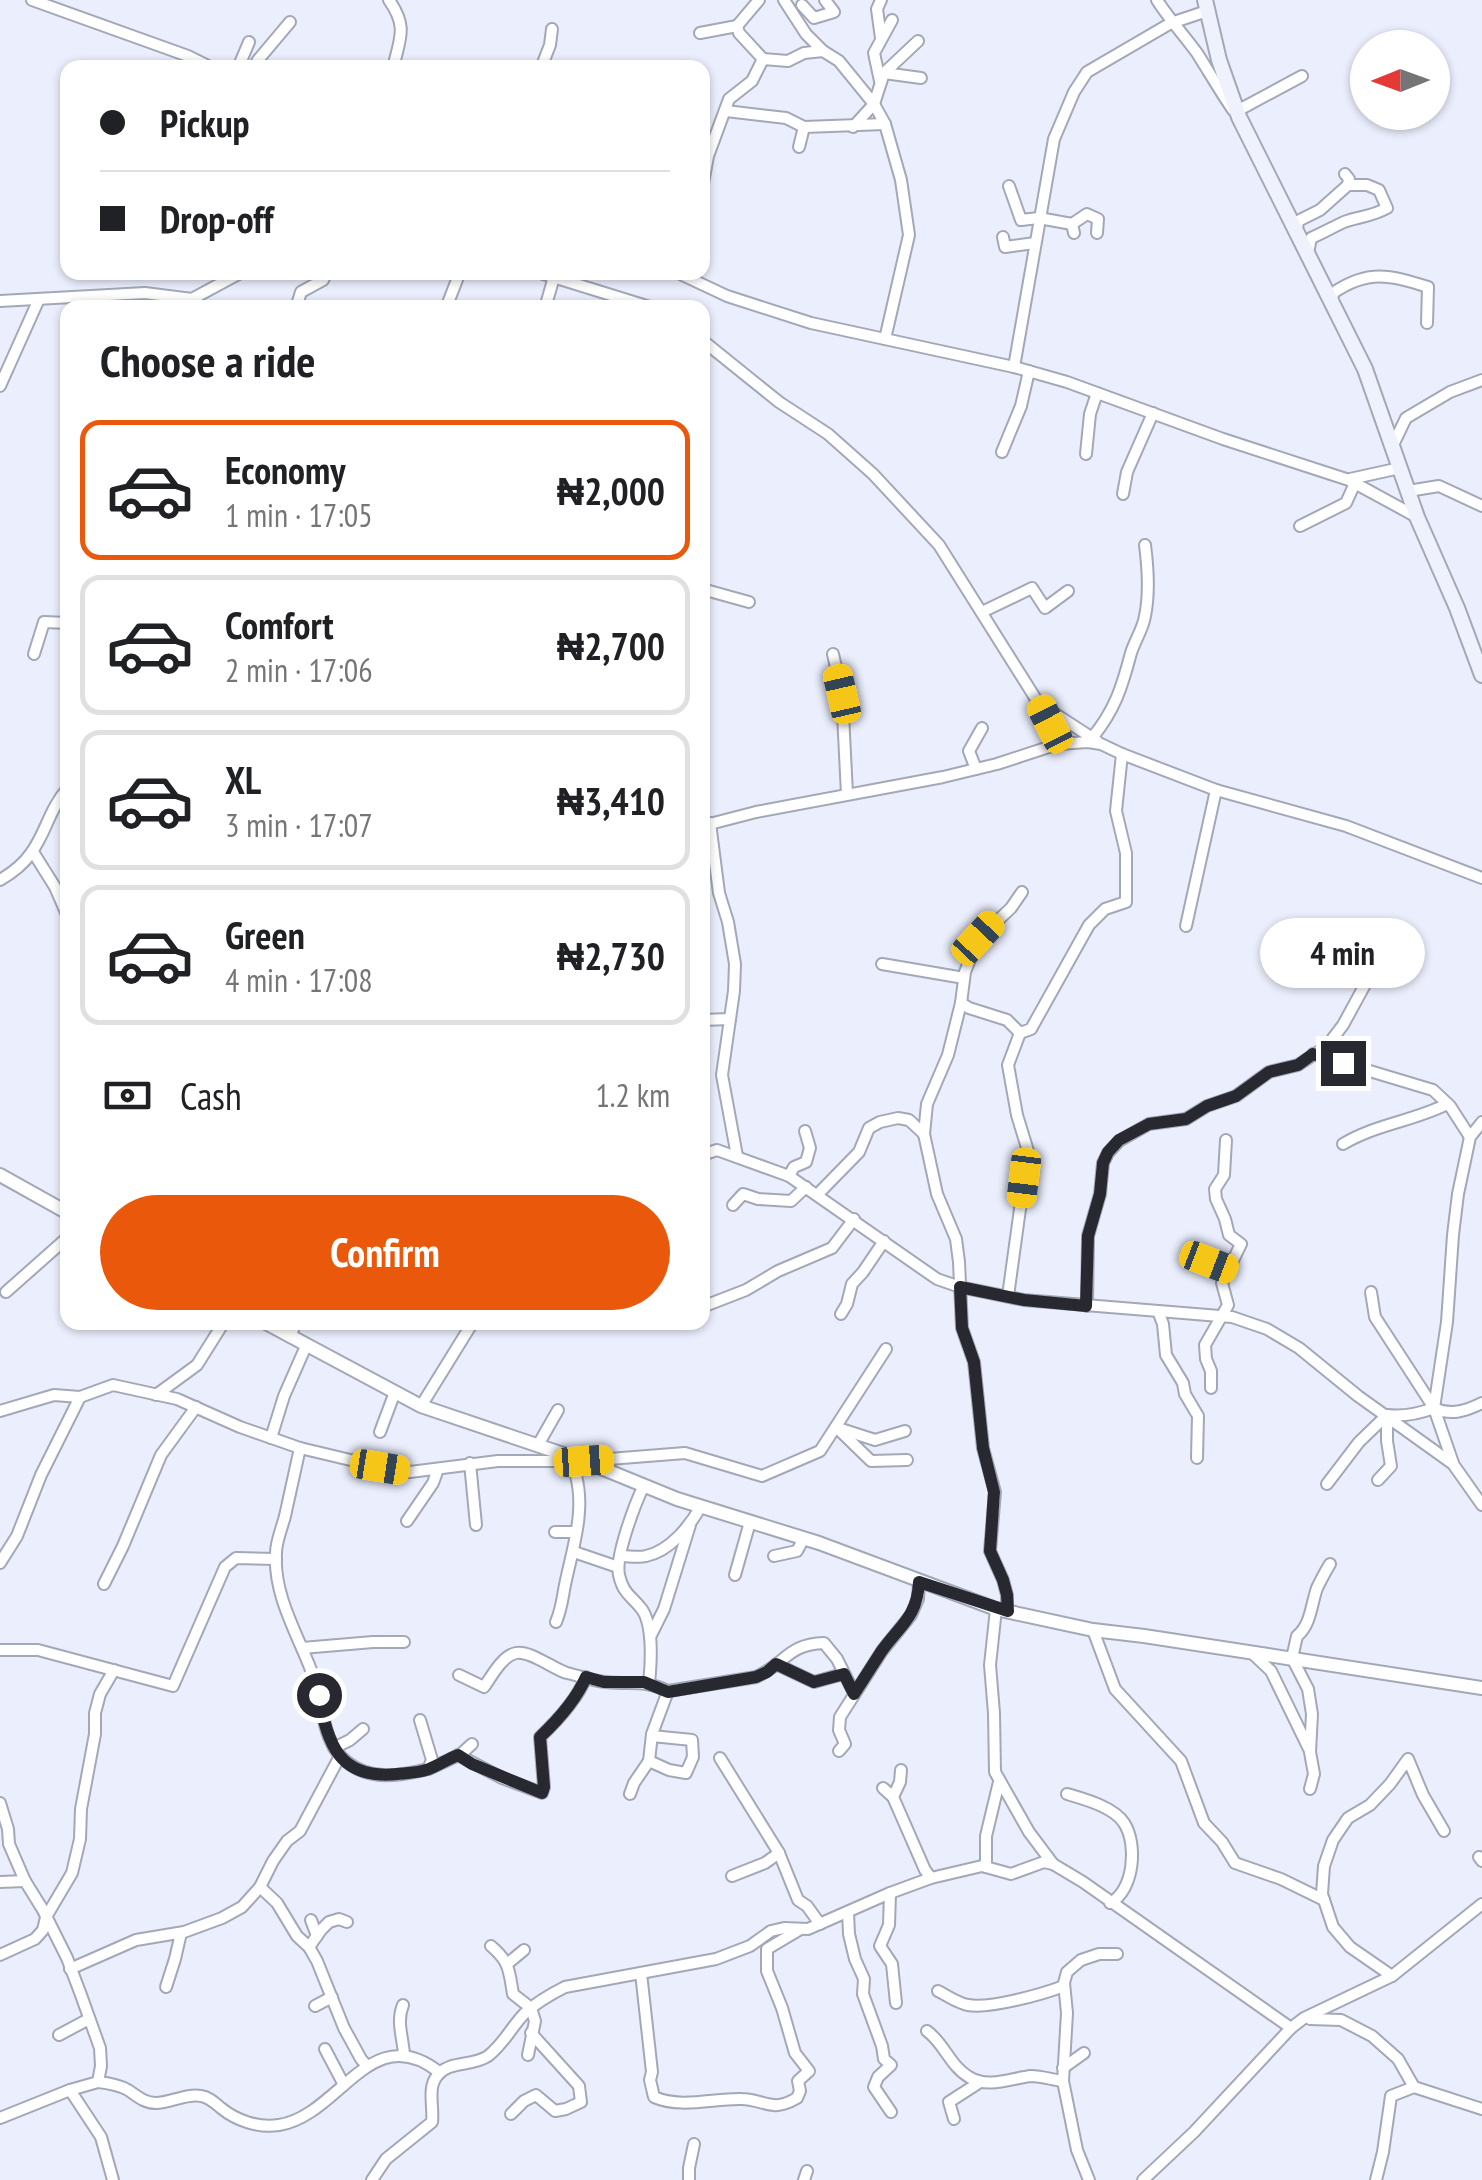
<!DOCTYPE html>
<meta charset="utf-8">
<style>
:root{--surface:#fff;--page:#f2f2f2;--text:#202124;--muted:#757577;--line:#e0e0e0;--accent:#ea580c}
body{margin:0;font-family:"PT Sans Narrow",sans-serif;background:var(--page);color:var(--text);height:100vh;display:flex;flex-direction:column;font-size:38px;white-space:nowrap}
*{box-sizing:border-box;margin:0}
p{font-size:32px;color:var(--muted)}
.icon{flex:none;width:55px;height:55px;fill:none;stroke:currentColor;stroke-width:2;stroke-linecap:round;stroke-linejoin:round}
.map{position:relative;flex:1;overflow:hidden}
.details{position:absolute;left:60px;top:300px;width:650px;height:1030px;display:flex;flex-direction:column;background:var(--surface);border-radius:20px;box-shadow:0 2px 8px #0004}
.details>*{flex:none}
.banner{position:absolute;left:60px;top:60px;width:650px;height:220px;border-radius:20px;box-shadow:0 2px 8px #0004;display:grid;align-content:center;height:220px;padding:0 40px;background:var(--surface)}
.needle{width:65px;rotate:269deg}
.controls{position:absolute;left:1350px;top:30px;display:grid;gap:20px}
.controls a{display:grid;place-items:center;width:100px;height:100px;border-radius:50%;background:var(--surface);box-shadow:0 2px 8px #0004;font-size:50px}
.end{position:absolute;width:45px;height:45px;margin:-22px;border:12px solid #282930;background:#fff;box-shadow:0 0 0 5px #fff}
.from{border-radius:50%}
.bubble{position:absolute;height:70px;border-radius:35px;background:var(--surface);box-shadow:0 2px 8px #0004;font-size:32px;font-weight:700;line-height:70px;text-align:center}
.car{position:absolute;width:30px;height:60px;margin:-30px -15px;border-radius:12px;box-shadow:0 0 8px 2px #0007;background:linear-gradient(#f5c518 24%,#345 0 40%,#f5c518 0 76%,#345 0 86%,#f5c518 0)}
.banner b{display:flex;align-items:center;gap:35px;height:95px;font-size:38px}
.banner b+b{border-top:2px solid var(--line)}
.banner i{width:25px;height:25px;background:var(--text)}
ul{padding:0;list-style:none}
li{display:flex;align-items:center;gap:30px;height:140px;margin:0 20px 15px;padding:0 20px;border:5px solid var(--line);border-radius:20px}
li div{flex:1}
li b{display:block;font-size:38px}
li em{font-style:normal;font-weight:700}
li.active{border-color:var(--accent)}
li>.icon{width:90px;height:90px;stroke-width:1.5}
h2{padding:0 40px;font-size:45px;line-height:120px}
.pay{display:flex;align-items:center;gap:25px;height:110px;padding:0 40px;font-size:38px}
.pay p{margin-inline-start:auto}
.primary-button{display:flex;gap:20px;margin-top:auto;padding:20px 40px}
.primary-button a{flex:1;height:115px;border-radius:60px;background:var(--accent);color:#fff;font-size:40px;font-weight:700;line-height:115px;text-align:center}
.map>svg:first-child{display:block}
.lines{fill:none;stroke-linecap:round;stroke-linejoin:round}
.minor-casing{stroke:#a3a8b7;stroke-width:14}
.tertiary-casing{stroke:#a3a8b7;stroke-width:16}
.secondary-casing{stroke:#a3a8b7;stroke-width:18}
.minor{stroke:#fff;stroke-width:10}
.tertiary{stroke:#fff;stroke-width:12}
.secondary{stroke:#eff2fd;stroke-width:14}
.route{stroke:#282930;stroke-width:12}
</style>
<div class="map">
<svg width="1482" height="2180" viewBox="0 0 1482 2180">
<rect width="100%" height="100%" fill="#ebeffd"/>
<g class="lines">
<g class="minor-casing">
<g id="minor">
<polyline points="32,0 188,56 212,68"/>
<path d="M 389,0 C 408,27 400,38 393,68"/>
<polyline points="759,0 737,26 739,33 763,59 788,61 804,53 823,51 839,61 874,104 885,124 901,180 909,235 885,339"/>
<polyline points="784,0 806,34 823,51"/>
<polyline points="881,0 877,9 881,38"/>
<path d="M 1157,0 C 1169,19 1184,35 1197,53 C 1209,72 1220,91 1233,110"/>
<polyline points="802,5 814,18 834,12 825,0"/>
<polyline points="700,33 737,26"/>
<polyline points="238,68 249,42"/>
<polyline points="254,68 258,60 290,22"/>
<polyline points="541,68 550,45 552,29"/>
<polyline points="884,73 921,78"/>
<polyline points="880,81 874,53 892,20"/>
<polyline points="726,111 786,118 804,127 885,124"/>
<polyline points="1237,111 1302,76"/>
<polyline points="853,127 874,104 884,73 918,41"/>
<polyline points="799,147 804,127"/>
<polyline points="1009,186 1021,220 1039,218 1072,224 1074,233"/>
<polyline points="702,189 708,156 729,99 752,81 763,59"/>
<polyline points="1072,224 1087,214 1098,219 1097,233"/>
<polyline points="1297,229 1298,221 1320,210 1348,185 1349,179 1345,174"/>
<polyline points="1003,237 1005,247 1035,243"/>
<path d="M 1308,253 L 1311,238 C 1323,233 1333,227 1344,222 C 1360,216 1371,217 1387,208 L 1379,190 L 1367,185 L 1348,185"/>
<polyline points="537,272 653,308"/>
<polyline points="676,272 727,296 811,323 1014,367 1067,382 1223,439 1349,480 1417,517"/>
<polyline points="0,301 145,293 192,299 242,272"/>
<path d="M 1332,302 L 1333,293 C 1368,269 1390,275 1428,287 L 1427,323"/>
<polyline points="296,308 301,292 323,280 327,272"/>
<polyline points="446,308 460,272"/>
<polyline points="545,308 554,277"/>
<polyline points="702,340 779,402 828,434 873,474 939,545 1039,704 1058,744"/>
<polyline points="1014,367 1054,139 1074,92 1087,72 1171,23 1207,11"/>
<polyline points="0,386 39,299"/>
<polyline points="1392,447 1406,418 1450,392 1482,380"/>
<polyline points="1002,452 1021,406 1029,371"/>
<polyline points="1086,454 1090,414 1097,393"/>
<polyline points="1350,479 1400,468"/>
<polyline points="1408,491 1439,486 1482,506"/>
<polyline points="1123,494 1127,472 1153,413"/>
<polyline points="1300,526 1346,503 1355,483"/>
<polyline points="702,589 749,602"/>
<polyline points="982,612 1032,588 1045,608 1068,591"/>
<polyline points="34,654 44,622 68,623"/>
<polyline points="833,654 842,694 847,794"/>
<polyline points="1040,704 1097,741"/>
<path d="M 1092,738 C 1115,710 1122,687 1131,653 C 1135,640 1143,629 1145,616 C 1150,592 1148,568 1145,545"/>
<polyline points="976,769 969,751 982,728"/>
<polyline points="710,823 719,893 728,922 735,964 734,991 722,1075 737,1156"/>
<polyline points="702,826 756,812 943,777 997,764 1058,744 1088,742 1101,744 1122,754 1216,790 1346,826 1482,878"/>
<polyline points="33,852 55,887 68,917"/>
<path d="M 0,880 C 12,873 23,865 31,853 C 46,833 49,809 68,788"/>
<polyline points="1186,926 1216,790"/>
<polyline points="882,964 964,978"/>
<polyline points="961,1003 969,1008 1007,1020 1020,1033 1031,1029 1089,925 1105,909 1126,902 1126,853 1116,811 1122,754"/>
<polyline points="702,1020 730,1019"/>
<polyline points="1313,1054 1433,1090 1450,1106 1470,1137"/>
<path d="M 1343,1144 C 1376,1124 1414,1121 1447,1104"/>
<polyline points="702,1155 717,1150 789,1176 937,1279 960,1287 1024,1300 1232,1317 1267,1329 1299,1348 1358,1396 1453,1464 1482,1505"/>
<polyline points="789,1176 794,1167 806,1162 810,1148 805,1131"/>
<polyline points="818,1194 859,1152 869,1128 880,1122 898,1118 909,1120 924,1134"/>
<polyline points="733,1205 743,1194 758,1199 791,1201 806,1187"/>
<polyline points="1209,1262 1229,1269"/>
<polyline points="6,1292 68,1237"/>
<polyline points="1371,1292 1375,1317 1434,1408 1453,1463"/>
<polyline points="1008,1296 1028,1151 1017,1115 1008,1065 1020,1033"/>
<polyline points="1087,1306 1088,1236 1100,1194 1103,1163 1108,1153 1119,1141 1149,1124 1186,1119 1207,1106 1236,1096 1269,1072 1298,1065 1327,1046 1343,1025 1373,970"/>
<polyline points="702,1307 746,1290 778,1271 832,1248 854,1219"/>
<polyline points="1158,1311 1163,1324 1166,1355 1183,1383 1185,1394 1198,1416 1197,1458"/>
<polyline points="841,1314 847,1304 852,1284 863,1272 884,1241"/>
<polyline points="290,1337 296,1322"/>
<polyline points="1211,1388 1211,1371 1206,1359 1205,1345 1228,1305 1222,1283 1241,1244 1229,1235 1225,1219 1216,1199 1215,1189 1224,1175 1226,1140"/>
<polyline points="156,1395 197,1365 224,1322"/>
<polyline points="421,1406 473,1322"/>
<polyline points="1434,1408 1447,1322 1453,1235 1458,1194 1470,1137 1482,1122"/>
<polyline points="0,1411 54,1395 80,1397 113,1385 177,1399 240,1427 300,1448 380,1467 410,1472 498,1461 584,1461 685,1453 762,1476 820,1451 886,1349"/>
<polyline points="836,1427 871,1461 907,1460"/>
<polyline points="841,1429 875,1440 905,1431"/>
<polyline points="380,1432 395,1392"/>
<polyline points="271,1438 284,1396 306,1346"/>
<polyline points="538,1445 558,1410"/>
<path d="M 300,1448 C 295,1471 290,1493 285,1516 C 282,1528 276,1541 276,1553 C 273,1597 300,1638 314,1678 C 324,1706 321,1742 347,1762 C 370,1781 400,1776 428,1769 L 432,1760 L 420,1720"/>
<polyline points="470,1463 476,1525"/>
<polyline points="1378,1480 1391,1466 1387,1441 1387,1415"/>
<path d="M 1327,1484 L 1359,1442 L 1387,1415 C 1404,1417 1418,1414 1434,1408 C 1451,1416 1466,1411 1482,1403"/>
<path d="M 644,1485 C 635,1504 615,1556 619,1575 C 623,1593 630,1595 640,1607 C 654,1622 651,1664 649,1683"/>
<polyline points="407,1521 433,1483 438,1469"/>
<polyline points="555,1532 575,1532"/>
<polyline points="574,1552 618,1567"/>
<path d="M 621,1556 C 629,1556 639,1558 646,1556 C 670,1551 690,1526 701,1506"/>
<polyline points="774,1556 797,1551 804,1538"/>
<polyline points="0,1563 17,1536 41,1475 80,1397"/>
<polyline points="735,1575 750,1522"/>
<polyline points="104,1584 123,1546 161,1455 196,1407"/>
<polyline points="996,1609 990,1665 994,1713 995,1772 1029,1832 1053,1864 1083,1882 1291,2028"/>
<polyline points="1007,1611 1007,1595 1003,1580 990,1551 995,1492 983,1448 974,1362 962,1328 959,1262 956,1239 937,1194 924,1134 927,1104 948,1055 961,1003 965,972 978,939 1011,908 1022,892"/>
<path d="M 556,1622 C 561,1610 562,1602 564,1590 C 571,1553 586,1513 576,1476 L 584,1461"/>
<polyline points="1093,1630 1115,1689 1181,1761 1204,1823 1222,1842 1235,1863 1281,1879 1324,1900"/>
<polyline points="650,1637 664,1609 690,1525"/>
<polyline points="302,1648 373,1642 404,1642"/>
<polyline points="0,1650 38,1650 173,1686 225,1567 236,1558 276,1559"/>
<polyline points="1252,1653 1271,1671 1309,1749"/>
<polyline points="776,1664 814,1682 843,1674"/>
<path d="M 459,1675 L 484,1687 C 492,1676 502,1656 516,1653 C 530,1650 553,1669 567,1673 C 580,1676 593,1681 606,1682 C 632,1685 642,1679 668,1691"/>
<polyline points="334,1748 350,1740 363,1729"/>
<polyline points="839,1751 845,1744 839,1730 840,1717 882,1651 911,1615 918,1599 919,1582"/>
<path d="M 458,1755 L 502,1778 L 542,1793 L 544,1787 L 540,1737 C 558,1720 577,1700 586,1677"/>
<polyline points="720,1758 779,1853 798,1900 807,1906 820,1924"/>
<polyline points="649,1761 669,1770 686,1773 693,1757 692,1740 652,1736"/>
<polyline points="429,1769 461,1754 472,1744"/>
<polyline points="883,1788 893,1797 925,1870 931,1878"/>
<path d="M 1310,1789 L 1314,1774 L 1310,1752 L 1312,1714 L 1308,1689 L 1292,1658 L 1297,1636 C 1311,1625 1311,1605 1317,1588 C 1321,1580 1325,1572 1330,1564"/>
<path d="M 630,1794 L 634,1783 L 649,1761 L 652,1734 L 668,1691 L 756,1677 C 785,1664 788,1644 824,1643 L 837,1659 L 854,1693"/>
<path d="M 1067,1794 C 1084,1799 1114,1807 1124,1823 C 1138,1844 1134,1891 1110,1903"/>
<polyline points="893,1797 900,1782 901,1770"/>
<polyline points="0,1803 8,1829 9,1844 25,1881 43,1910 67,1958 81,1995 100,2048 101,2066 98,2082 70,2090"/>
<polyline points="1479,1857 1482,1861"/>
<polyline points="986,1867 986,1836 999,1782"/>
<polyline points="732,1876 765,1863 779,1853"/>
<polyline points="0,1882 25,1881"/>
<polyline points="260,1887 277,1903 297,1936 309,1947 317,1961 344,2028 361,2059 367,2066"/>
<polyline points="890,1893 889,1925 880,1946 892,1964 896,2003"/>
<polyline points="848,1912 849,1934 855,1959 864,1979 863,1994 882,2046 884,2059 891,2065 878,2077 874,2087 891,2112"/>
<polyline points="311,1920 317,1936"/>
<path d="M 491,1946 C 510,1962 509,1971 513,1994 L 531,2008 L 535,2021 L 528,2055"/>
<polyline points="309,1947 321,1930 329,1922 339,1919 347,1922"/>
<polyline points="0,1955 35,1939 43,1930 46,1917 72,1873 80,1839 81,1809 95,1734 95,1713 100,1694 114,1670"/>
<polyline points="507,1964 524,1950"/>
<polyline points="70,1969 136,1940 184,1932 222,1918 242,1907 260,1887 273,1861 287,1841 300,1831 340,1756"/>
<path d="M 641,1973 L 652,2072 L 650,2080 L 654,2097 C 681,2109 714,2098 742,2099 C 753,2099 763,2104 774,2105 C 782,2106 790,2102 797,2098 L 800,2091 L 798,2081 L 809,2071 L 795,2053 L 782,2008 L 767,1971 L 767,1949 L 799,1930"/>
<polyline points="1392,1976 1350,1947 1333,1927 1322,1894 1324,1866 1333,1840 1348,1818 1370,1805 1390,1784 1408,1759 1423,1795 1444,1831"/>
<polyline points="166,1987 175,1959 181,1933"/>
<path d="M 938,1991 C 948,1996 957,2003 968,2005 C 990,2009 1043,1994 1064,1986"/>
<path d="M 403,2005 C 396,2022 403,2037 404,2055"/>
<polyline points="315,2006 332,1997"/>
<polyline points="1310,2019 1341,2020 1372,2036 1398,2059 1414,2087"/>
<path d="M 927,2031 C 944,2043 950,2066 969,2077 C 988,2089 1012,2078 1031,2076 C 1042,2076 1053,2080 1063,2081"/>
<polyline points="59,2035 89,2019"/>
<polyline points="325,2049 344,2085"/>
<polyline points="1063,2068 1084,2053"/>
<path d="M 98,2082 C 108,2083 119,2085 128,2090 C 137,2096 144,2103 156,2103 C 170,2103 187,2093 201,2096 C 209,2097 215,2103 221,2108 C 237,2121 258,2128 279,2125 C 339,2116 371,2018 439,2072"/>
<polyline points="511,2114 524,2101 536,2095 555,2111 566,2109 581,2102 579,2086 531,2033"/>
<polyline points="0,2118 70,2090 101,2137 113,2180"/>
<polyline points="954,2119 949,2102 980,2082"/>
<path d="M 372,2180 L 386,2159 L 432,2122 C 434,2108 427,2088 437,2076 C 449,2060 472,2067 488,2056 C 503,2045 512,2026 525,2013 C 537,2002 551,1994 565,1987 L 716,1959 L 750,1946 L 771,1931 L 784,1928 L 808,1929 L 890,1893 L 931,1878 L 982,1866 L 1011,1874 L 1044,1862 L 1053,1864"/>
<polyline points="689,2180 689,2168 694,2144"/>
<polyline points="804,2180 807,2171"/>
<polyline points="1089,2180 1077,2150 1063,2081 1067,2013 1064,1983 1067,1972 1081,1960 1099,1954 1117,1954"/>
<polyline points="1143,2180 1194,2132 1291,2028 1304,2018 1392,1976 1482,1904"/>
<polyline points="1376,2180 1383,2152 1391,2096 1414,2087 1482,2109"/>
</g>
</g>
<g class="tertiary-casing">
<g id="tertiary">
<polyline points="0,1175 68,1213"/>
<polyline points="264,1322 421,1406 584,1461 677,1499 819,1543 996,1609 1093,1630 1144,1636 1482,1688"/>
</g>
</g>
<g class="secondary-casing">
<polyline id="secondary" points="1205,0 1219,60 1239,117 1365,369 1417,517 1457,608 1482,675"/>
</g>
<use href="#minor" class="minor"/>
<use href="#tertiary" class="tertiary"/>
<use href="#secondary" class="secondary"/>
</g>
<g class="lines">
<path class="route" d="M 319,1695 C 327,1745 340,1780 397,1774 C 408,1773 419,1773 429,1769 C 439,1765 448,1759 458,1755 L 472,1764 L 542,1793 L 544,1787 L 540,1737 C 558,1720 576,1700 586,1677 L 604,1682 L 644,1682 L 668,1692 L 756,1677 L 767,1672 L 776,1664 L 814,1682 L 844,1674 L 854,1694 C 863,1680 872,1666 881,1652 C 900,1625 917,1618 919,1582 L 1008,1611 L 1007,1595 L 1003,1580 L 990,1551 L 994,1492 L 983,1448 L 974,1362 L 962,1328 L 960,1287 L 1024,1300 L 1086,1306 L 1088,1236 L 1100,1194 L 1103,1163 L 1108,1152 L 1119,1140 L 1149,1124 L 1186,1119 L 1207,1106 L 1236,1096 L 1269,1072 L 1298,1065 L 1313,1054 L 1343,1063"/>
</g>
</svg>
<div class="controls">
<a><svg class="needle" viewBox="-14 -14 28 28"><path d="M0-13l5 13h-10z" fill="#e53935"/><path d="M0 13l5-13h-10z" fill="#757577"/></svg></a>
</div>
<i class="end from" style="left:319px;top:1695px"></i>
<i class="end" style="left:1343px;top:1063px"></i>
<div class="bubble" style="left:1260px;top:918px;width:165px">4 min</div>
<i class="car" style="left:842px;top:694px;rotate:347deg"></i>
<i class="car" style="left:1050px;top:724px;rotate:333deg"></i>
<i class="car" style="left:978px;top:938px;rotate:43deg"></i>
<i class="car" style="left:1024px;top:1178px;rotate:187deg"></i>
<i class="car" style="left:1209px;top:1262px;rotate:111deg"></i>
<i class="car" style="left:584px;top:1461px;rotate:86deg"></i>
<i class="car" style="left:380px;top:1467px;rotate:99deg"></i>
<div class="banner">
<b><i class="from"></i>Pickup</b>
<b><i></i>Drop-off</b>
</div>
<section class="details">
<h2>Choose a ride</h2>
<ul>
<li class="active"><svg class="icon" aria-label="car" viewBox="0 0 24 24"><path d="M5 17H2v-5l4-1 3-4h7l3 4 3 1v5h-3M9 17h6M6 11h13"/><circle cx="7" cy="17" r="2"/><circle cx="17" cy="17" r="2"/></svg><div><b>Economy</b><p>1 min · 17:05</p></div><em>₦2,000</em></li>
<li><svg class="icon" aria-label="car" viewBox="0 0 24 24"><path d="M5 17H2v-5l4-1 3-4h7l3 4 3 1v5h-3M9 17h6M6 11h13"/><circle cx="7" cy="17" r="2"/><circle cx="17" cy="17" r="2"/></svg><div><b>Comfort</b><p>2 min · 17:06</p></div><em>₦2,700</em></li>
<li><svg class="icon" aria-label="car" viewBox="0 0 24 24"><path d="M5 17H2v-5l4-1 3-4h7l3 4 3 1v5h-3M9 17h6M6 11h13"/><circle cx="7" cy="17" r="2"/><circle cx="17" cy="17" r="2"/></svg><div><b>XL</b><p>3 min · 17:07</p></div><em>₦3,410</em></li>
<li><svg class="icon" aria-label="car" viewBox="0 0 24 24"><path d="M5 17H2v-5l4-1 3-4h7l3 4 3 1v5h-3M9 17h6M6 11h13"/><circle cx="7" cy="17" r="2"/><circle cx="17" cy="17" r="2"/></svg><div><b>Green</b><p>4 min · 17:08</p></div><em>₦2,730</em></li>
</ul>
<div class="pay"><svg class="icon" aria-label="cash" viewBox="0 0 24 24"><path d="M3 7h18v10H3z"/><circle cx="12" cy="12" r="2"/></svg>Cash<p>1.2 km</p></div>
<div class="primary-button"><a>Confirm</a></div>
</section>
</div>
